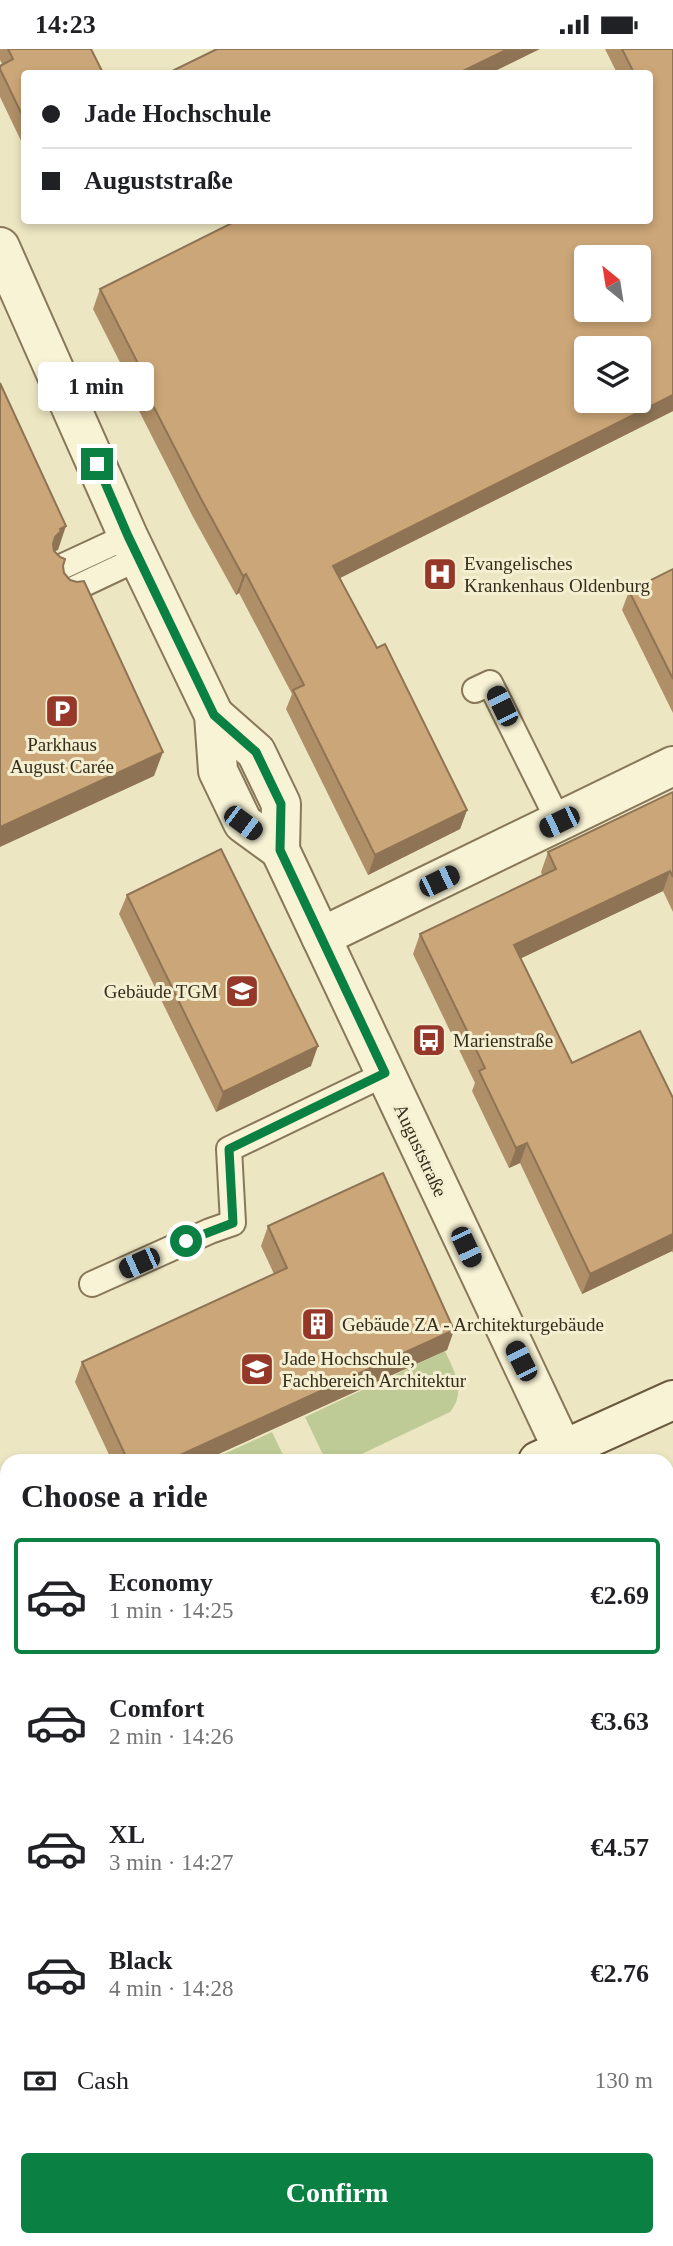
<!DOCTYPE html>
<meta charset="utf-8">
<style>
:root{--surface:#fff;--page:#f2f2f2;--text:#202124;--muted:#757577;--line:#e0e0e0;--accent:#0b8043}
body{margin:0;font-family:Georgia,serif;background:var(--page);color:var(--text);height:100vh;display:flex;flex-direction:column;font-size:26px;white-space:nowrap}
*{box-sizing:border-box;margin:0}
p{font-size:23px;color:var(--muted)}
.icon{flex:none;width:38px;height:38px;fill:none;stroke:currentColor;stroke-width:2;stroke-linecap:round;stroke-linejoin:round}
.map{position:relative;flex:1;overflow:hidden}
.drawer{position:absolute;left:0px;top:1405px;width:674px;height:793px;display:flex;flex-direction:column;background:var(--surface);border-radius:21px 21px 0 0;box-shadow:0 4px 10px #0003}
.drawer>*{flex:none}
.guide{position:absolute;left:21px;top:21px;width:632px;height:154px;border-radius:7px;box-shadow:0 4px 10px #0003;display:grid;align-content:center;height:154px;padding:0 21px;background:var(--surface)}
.needle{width:46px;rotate:330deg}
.fabs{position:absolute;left:574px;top:196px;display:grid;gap:14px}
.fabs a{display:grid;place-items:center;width:77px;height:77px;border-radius:7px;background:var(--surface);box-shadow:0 4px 10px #0003;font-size:35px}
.end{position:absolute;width:32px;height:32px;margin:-16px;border:9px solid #0b8043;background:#fff;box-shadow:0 0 0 4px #fff}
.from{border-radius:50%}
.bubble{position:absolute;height:49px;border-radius:7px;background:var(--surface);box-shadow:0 4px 10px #0003;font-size:23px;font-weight:700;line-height:49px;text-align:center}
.car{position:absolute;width:21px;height:42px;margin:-21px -10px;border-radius:9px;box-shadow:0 0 5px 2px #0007;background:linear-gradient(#222 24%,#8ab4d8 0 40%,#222 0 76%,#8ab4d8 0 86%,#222 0)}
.guide b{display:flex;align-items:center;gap:24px;height:66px;font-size:26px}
.guide b+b{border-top:2px solid var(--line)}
.guide i{width:18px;height:18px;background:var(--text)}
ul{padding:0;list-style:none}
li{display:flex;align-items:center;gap:21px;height:116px;margin:0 14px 10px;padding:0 7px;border:4px solid transparent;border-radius:7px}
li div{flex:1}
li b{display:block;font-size:26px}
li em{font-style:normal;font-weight:700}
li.selected{border-color:var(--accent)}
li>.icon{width:63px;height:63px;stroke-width:1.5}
h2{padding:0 21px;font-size:32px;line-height:84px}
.pay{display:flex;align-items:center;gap:18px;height:77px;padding:0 21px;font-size:26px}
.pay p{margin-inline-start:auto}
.button{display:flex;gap:14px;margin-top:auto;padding:14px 21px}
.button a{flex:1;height:80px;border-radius:7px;background:var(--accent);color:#fff;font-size:28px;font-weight:700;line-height:80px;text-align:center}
.status{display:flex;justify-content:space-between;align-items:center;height:49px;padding:0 35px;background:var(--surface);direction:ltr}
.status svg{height:19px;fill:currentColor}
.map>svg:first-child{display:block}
.green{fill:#becb96}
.water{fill:#a4c0bc;stroke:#6b8e8a;stroke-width:2}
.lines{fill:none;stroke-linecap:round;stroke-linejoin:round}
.service-casing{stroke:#877859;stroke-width:28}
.minor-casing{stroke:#877859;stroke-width:42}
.secondary-casing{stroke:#69593d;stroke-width:42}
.service{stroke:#f8f3d5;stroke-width:24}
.minor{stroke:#f8f3d5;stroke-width:38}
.secondary{stroke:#f8f3d5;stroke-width:38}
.wall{fill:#af8f67}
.shaded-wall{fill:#8e7454}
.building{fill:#cba678;stroke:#8e7454;stroke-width:2;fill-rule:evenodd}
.route{stroke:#0b8043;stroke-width:9}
.labels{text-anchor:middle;stroke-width:6;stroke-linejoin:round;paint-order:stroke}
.poi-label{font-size:19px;fill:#372d1d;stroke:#f5efd1;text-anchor:start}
.street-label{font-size:19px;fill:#372d1d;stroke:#f5efd1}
</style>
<div class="status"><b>14:23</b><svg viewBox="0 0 49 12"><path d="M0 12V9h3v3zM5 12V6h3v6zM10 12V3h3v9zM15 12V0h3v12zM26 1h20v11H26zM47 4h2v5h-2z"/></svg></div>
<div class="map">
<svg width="673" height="2197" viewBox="0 0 673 2197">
<rect width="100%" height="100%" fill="#ede6c2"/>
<g class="green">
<path d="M 445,1302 C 454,1322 467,1343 450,1363 L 347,1412 L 326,1412 L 305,1368 Z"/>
<polygon points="272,1383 286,1412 208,1412 209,1412"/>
<polygon points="673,1420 673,1451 667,1454 667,1422"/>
<polygon points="0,1534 7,1549 7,1578 0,1582"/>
<polygon points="7,1723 7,1756 0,1759 0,1727"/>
<polygon points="7,1818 7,1854 0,1857 0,1822"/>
</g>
<g class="water">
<polygon points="673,1451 673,1514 667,1517 667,1454"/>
<polygon points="7,1756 7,1818 0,1822 0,1759"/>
</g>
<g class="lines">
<g class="service-casing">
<g id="service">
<polyline points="59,519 128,487"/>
<polyline points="69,542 139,509"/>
<polyline points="475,641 490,634 559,773"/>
<polyline points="92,1235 210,1182 233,1174 229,1100 385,1025"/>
<polyline points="0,1463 7,1479"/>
</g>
</g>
<g class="minor-casing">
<g id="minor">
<polyline points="0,198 128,487 214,666 218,722 243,774 280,801"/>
<polyline points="214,666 256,703 281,755 280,801 563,1401"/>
<polyline points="321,888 673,717"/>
<polyline points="667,1572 673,1569"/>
<polyline points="0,1875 7,1871"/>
<polyline points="0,2035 7,2050"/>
<polyline points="71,2191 74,2197"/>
</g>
</g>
<g class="secondary-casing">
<g id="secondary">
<polyline points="538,1412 673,1351"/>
<polyline points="0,1661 7,1658"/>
</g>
</g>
<use href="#service" class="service"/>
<use href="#minor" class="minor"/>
<use href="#secondary" class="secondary"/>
</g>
<g class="wall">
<polygon points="0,0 91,0 24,24 24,98 0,48 0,17 2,15 0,11"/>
<polygon points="605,0 673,0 673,362 340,529 377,599 467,761 460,780 368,826 286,660 292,645 239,544 236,546 193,468 135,354 137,347 93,260 100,240 229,175 227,172 649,172 649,24 617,24"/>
<polygon points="673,520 673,664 622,561 629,542"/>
<polygon points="673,743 673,863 663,842 521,909 572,1014 673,1049 673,1204 672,1202 582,1245 520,1114 509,1119 472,1042 475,1034 413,905 420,885 542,826 541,823 548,803"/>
<polygon points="127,846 311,1017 216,1063 119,865"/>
<polygon points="268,1177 454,1281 447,1301 203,1412 112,1412 75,1333 82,1313 274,1225 261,1197"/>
<polygon points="549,2191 667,2191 673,2196 670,2197 554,2197"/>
</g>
<g class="shaded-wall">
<polygon points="508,0 540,0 491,24 459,24"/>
<polygon points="673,346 673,362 326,536 333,517"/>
<polygon points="66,477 58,501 53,503 47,511 55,488 60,480"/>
<polygon points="246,525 239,544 236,546 243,527"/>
<polygon points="163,703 154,727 0,798 0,778"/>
<polygon points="467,761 460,780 368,826 375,806"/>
<polygon points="670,822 663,842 507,916 514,896"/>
<polygon points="318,997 311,1017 216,1063 223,1043"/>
<polygon points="527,1094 520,1114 509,1119 516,1099"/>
<polygon points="673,1185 673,1199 672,1202 582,1245 590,1225"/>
<polygon points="454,1281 447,1301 203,1412 167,1412"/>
<polygon points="673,1719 673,1726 670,1734 667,1735 667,1722"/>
<polygon points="673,2178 673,2196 670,2197 651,2197 658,2191 667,2191 667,2184"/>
</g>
<g class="building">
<polygon points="8,0 91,0 103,24 24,24 24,70 0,20 0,17 13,10"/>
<polygon points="217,0 508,0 459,24 171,24 170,23"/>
<path d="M 622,0 L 673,0 L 673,346 L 333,517 L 377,599 L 385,595 L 467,761 L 375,806 L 293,641 L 304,636 L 246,525 L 243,527 L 200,448 L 142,335 L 147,332 L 100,240 L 236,172 L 649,172 L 649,24 L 634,24 ZM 586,208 L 639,208 L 639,261 L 586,261 ZM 586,299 L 639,299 L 639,352 L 586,352 Z"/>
<polygon points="0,334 66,477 60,480 61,482 55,488 53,495 54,502 60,508 65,510 63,517 64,524 70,531 77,533 84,532 163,703 0,778"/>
<polygon points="673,520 673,630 629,542"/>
<polygon points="673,743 673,828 670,822 514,896 572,1014 640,982 673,1049 673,1185 590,1225 527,1094 516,1099 479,1022 485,1019 420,885 556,820 548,803"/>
<polygon points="221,800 318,997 223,1043 127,846"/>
<polygon points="383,1124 454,1281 167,1412 128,1412 82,1313 287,1219 268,1177"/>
<polygon points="667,1698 673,1712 673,1719 667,1722"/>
<polygon points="673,2078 673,2178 667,2184 667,2080"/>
<polygon points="573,2191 658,2191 651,2197 579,2197"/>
</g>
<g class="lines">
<polyline class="route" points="97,415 128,487 214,666 256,703 281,755 280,801 385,1024 229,1100 233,1174 186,1192"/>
</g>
<defs>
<g id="hospital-square" transform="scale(1.75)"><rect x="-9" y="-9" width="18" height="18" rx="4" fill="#95382a" stroke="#f5efd1"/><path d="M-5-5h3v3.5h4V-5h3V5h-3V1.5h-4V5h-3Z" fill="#fff"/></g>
<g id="parking-square" transform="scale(1.75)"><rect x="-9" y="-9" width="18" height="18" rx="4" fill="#95382a" stroke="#f5efd1"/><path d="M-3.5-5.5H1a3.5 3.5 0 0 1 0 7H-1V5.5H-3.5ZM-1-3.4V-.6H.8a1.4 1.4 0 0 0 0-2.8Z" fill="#fff"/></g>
<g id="university-square" transform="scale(1.75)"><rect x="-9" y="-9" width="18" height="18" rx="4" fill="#95382a" stroke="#f5efd1"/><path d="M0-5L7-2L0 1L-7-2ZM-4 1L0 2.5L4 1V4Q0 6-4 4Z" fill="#fff"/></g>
<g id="bus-square" transform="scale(1.75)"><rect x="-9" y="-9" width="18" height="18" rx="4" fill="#95382a" stroke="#f5efd1"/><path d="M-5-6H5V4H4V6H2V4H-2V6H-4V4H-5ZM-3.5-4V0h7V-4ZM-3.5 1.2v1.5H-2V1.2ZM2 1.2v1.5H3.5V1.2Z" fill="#fff"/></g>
<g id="building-square" transform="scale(1.75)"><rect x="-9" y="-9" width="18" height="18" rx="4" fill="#95382a" stroke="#f5efd1"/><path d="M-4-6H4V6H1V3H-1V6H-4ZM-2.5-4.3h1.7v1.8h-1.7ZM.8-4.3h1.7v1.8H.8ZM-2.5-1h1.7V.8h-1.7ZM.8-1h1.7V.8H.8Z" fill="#fff"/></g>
</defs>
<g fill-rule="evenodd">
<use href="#hospital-square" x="440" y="525"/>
<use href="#parking-square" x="62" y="662"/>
<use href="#university-square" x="242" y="942"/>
<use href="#bus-square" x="429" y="991"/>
<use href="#building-square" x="318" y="1275"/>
<use href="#university-square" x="257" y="1320"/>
</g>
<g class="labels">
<g class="poi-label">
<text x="464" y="521">Evangelisches<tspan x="464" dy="22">Krankenhaus Oldenburg</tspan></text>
<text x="62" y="702" text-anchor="middle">Parkhaus<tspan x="62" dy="22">August Carée</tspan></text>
<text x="218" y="949" text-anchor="end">Gebäude TGM</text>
<text x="453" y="998">Marienstraße</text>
<text x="342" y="1282">Gebäude ZA - Architekturgebäude</text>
<text x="282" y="1316">Jade Hochschule,<tspan x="282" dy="22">Fachbereich Architektur</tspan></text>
</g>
<g class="street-label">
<text transform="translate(421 1101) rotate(65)" y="7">Auguststraße</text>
</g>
</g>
</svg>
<div class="fabs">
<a><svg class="needle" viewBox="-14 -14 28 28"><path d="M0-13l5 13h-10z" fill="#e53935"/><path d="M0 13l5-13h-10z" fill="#757577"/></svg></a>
<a><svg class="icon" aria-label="layers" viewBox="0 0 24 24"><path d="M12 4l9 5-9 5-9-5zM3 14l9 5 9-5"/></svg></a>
</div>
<i class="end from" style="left:186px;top:1192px"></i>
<i class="end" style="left:97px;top:415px"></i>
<div class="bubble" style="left:38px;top:313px;width:116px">1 min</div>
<i class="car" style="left:502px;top:657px;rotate:334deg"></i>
<i class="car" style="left:559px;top:773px;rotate:244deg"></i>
<i class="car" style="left:243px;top:774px;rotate:127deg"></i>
<i class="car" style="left:439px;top:832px;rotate:64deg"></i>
<i class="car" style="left:466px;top:1198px;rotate:155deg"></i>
<i class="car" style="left:139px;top:1214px;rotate:246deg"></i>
<i class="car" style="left:521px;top:1312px;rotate:333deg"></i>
<div class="guide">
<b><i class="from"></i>Jade Hochschule</b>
<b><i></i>Auguststraße</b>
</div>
<section class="drawer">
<h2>Choose a ride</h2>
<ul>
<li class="selected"><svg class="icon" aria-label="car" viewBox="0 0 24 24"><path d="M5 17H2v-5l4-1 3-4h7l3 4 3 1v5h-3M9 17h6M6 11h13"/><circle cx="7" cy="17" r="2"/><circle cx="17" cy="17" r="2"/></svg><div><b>Economy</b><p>1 min · 14:25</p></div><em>€2.69</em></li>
<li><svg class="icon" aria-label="car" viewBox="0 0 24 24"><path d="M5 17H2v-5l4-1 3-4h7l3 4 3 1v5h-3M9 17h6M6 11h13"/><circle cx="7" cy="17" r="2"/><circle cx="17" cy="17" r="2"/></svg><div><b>Comfort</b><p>2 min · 14:26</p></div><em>€3.63</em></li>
<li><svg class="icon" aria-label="car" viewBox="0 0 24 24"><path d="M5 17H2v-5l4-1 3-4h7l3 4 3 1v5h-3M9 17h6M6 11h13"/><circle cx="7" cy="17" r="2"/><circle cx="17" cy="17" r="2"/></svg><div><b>XL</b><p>3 min · 14:27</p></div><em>€4.57</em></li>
<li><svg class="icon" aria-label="car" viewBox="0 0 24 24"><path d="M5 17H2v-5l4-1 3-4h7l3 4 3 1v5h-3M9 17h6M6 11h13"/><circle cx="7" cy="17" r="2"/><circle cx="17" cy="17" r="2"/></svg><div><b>Black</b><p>4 min · 14:28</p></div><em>€2.76</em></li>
</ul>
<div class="pay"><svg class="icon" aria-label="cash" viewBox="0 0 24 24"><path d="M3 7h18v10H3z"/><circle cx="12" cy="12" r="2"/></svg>Cash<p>130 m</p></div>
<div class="button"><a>Confirm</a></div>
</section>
</div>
